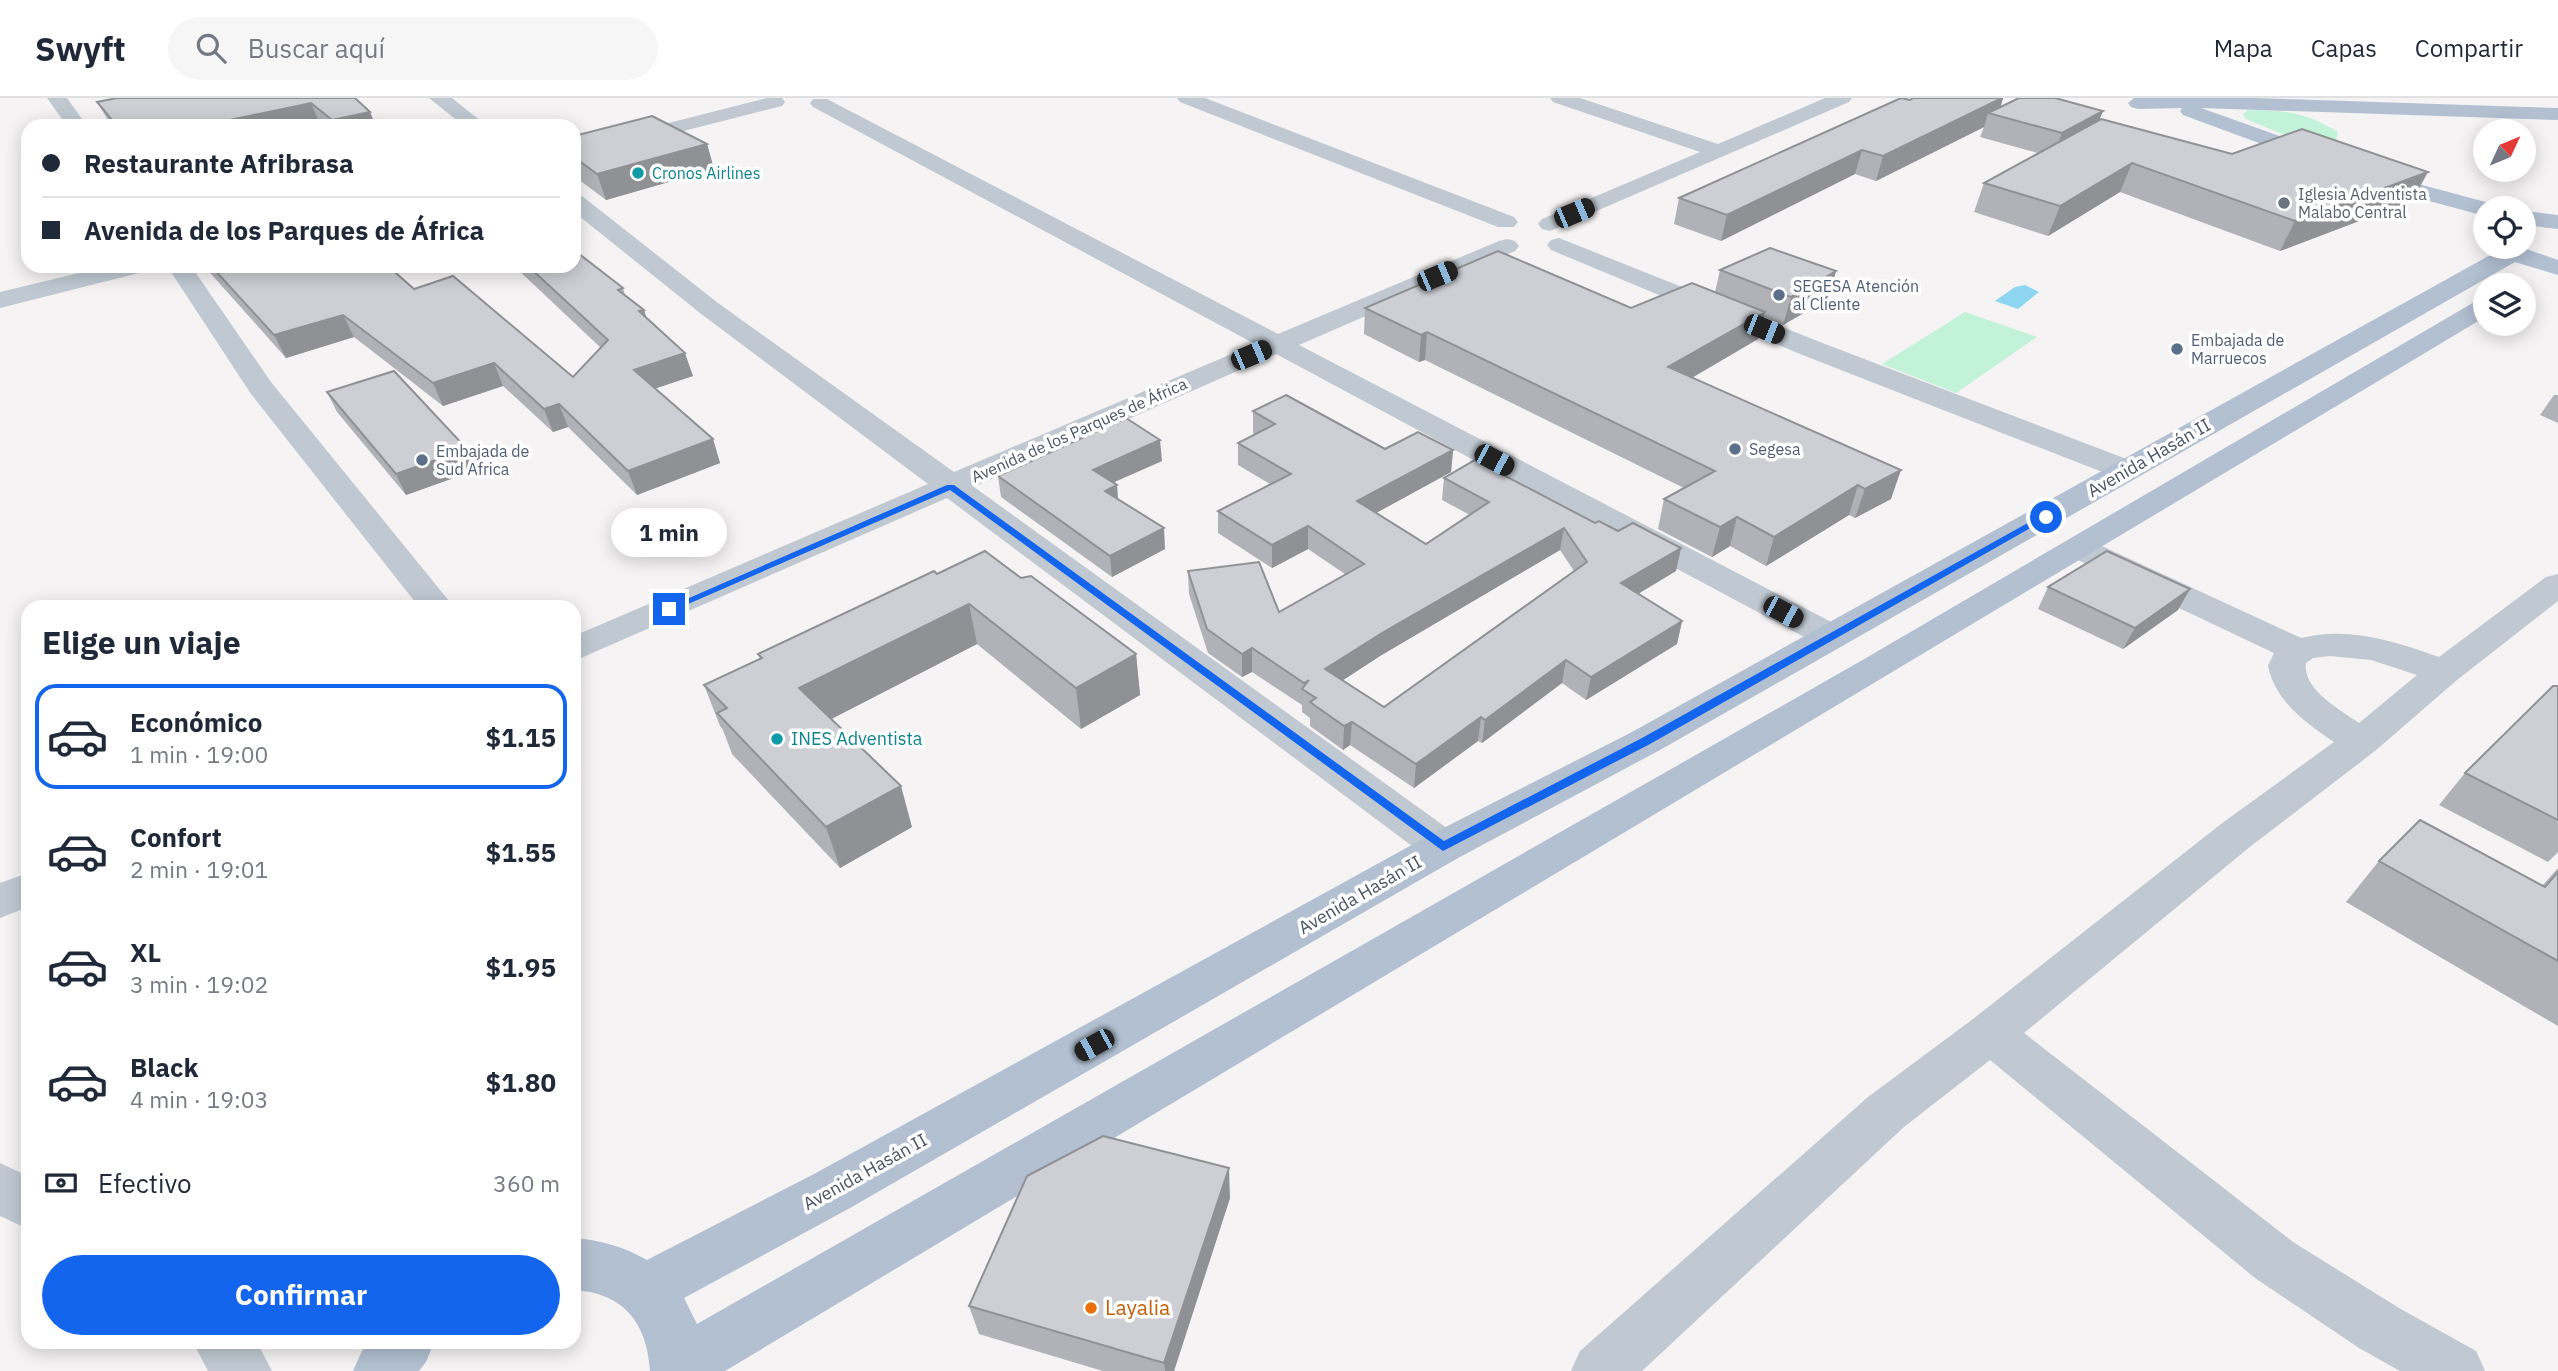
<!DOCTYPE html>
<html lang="es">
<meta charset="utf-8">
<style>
:root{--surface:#fff;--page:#f6f6f7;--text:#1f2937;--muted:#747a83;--line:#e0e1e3;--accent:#1465ee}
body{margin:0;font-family:"IBM Plex Sans",sans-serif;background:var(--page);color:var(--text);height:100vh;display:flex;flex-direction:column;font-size:26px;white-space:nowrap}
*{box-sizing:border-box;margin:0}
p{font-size:23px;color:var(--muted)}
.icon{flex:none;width:38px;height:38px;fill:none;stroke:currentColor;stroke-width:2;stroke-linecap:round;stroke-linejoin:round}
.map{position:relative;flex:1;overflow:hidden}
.panel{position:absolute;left:21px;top:502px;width:560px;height:749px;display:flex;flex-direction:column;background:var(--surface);border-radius:21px;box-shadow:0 4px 18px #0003}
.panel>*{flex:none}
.top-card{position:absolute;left:21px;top:21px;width:560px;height:154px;border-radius:21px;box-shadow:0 4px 18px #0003;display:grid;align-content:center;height:154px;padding:0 21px;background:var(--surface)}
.needle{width:46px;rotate:46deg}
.tools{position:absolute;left:2473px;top:21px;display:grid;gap:14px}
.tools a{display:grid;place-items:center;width:63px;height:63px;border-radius:50%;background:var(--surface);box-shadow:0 4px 18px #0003;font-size:35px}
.end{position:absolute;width:32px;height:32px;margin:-16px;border:9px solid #1465ee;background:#fff;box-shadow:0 0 0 4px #fff}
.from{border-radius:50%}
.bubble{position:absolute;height:49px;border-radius:24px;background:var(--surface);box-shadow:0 4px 18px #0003;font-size:23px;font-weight:800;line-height:49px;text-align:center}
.car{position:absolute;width:21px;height:42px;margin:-21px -10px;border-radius:9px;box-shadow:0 0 5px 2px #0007;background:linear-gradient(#222 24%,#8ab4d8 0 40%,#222 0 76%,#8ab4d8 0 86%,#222 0)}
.top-card b{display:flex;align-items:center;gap:24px;height:66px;font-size:26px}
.top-card b+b{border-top:2px solid var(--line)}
.top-card i{width:18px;height:18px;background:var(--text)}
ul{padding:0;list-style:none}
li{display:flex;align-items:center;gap:21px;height:105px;margin:0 14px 10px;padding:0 7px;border:4px solid transparent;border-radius:21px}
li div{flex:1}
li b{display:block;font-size:26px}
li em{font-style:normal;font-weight:800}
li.selected{border-color:var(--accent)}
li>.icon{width:63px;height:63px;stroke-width:1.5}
h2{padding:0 21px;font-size:32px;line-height:84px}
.pay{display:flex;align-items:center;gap:18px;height:77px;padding:0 21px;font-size:26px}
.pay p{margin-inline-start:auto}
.primary-button{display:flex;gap:14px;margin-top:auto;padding:14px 21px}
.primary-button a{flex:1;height:80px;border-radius:42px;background:var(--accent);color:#fff;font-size:28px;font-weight:800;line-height:80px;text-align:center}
header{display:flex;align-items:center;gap:42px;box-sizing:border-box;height:98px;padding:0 35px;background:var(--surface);border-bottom:2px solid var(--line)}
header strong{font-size:33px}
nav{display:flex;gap:38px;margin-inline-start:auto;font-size:24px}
.search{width:490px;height:63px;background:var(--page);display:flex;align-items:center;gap:18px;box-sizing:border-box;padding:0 24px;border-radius:38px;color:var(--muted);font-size:26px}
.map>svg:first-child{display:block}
.green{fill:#c2f2d8}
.water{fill:#8dd6f1}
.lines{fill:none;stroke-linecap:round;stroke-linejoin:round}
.minor{fill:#c0c9d2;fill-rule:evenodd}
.major{fill:#b2c0d2;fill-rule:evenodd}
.wall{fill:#b0b2b7;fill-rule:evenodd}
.shaded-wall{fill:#909195}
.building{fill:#cdcfd5;stroke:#909195;stroke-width:2;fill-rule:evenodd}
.route{fill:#1465ee}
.culture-dot{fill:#0f9aa8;stroke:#fff;stroke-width:2.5}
.worship-dot{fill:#6b7280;stroke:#fff;stroke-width:2.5}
.service-dot{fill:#5c6f8a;stroke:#fff;stroke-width:2.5}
.food-dot{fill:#e8710a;stroke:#fff;stroke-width:2.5}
.labels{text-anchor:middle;stroke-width:7;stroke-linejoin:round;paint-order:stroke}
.far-culture-label{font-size:16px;fill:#0d838f;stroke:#fff;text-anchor:start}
.far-worship-label{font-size:16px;fill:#5b616d;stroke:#fff;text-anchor:start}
.far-service-label{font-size:16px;fill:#4e5e75;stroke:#fff;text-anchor:start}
.far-street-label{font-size:16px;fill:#495462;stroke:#fff}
.street-label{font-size:18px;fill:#495462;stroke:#fff}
.culture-label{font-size:18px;fill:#0d838f;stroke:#fff;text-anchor:start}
.near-food-label{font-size:21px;fill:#c56008;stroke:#fff;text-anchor:start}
</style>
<header>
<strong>Swyft</strong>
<div class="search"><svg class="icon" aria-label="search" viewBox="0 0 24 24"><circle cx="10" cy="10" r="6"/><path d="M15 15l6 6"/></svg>Buscar aquí</div>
<nav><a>Mapa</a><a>Capas</a><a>Compartir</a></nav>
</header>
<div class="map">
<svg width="2558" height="1273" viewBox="0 0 2558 1273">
<rect width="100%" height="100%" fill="#f5f3f3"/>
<g class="green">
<path d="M 2248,12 C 2288,13 2302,13 2338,34 L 2333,57 L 2246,21 L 2243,16 Z"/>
<polygon points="1965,214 2037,239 1956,295 1882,266"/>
</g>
<polygon class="water" points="2025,187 2039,194 2018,211 1995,203 2015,189"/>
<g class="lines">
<g class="minor">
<polygon points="47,0 67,0 87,28 67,28"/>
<polygon points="429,0 452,0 487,28 464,28"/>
<polygon points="767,0 782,0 785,4 782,8 574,61 574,49"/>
<polygon points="1177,0 1205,0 1514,119 1518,124 1514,129 1498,129 1180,4"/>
<polygon points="1550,0 1580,0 1718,46 1825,0 1852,0 1849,4 1550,133 1542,131 1538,126 1542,121 1700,54 1553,4"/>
<polygon points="813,1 827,1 1278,236 1499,143 1507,141 1515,143 1519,148 1515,153 1299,247 1845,531 1850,539 1845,547 1832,550 1819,547 1276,256 974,389 1458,738 1464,749 1458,760 1443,764 1428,760 947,400 574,563 574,538 928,386 700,215 574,114 574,96 582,98 718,205 954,374 1255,246 813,9 810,5"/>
<polygon points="1559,140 1825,246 2137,365 2141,372 2137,379 2126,381 2115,379 1805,258 1551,152 1547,147 1551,142"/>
<polygon points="108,168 142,170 139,175 0,210 0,194"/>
<polygon points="171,168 191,168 271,284 454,509 419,509 251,296 169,171"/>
<path d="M 2079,440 L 2091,443 L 2301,540 C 2348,528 2395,543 2439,559 L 2546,479 L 2558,476 L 2558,503 L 2457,582 L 2375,653 L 2251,748 L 2024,935 L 2293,1144 L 2399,1210 L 2476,1253 L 2485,1273 L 2400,1273 L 2359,1250 L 2255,1180 L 1990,962 L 1904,1029 L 1642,1273 L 1571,1273 L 1580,1253 L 1868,999 L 1973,921 L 2221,726 L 2334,644 C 2306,625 2275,603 2268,568 L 2274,555 L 2067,457 L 2063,450 L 2067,443 ZM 2330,558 L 2371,562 L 2417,577 L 2359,625 C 2340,612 2302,591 2306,565 L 2313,560 Z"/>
<polygon points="28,775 28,809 0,820 0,785"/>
<polygon points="0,1065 28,1078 28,1131 0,1118"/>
<polygon points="193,1244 257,1244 272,1273 208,1273"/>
</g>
<g class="major">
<polygon points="2254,0 2558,10 2558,22 2201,10 2400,81 2493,106 2496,110 2485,110 2485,118 2384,91 2183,17 2180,13 2182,10 2138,11 2131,9 2128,5 2134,0"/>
<polygon points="2524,113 2558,117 2558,131 2524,127"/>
<path d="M 2488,149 L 2521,149 L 2558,162 L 2558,177 L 2515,164 L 1660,652 L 1458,760 L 850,1110 L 684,1200 L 697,1226 L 1866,560 L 2476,203 L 2485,200 L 2485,219 L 725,1273 L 650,1273 C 647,1225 624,1195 574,1192 L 574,1140 C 601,1142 624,1149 647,1162 L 814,1076 L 1428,738 L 1632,634 L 2494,155 Z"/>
<polygon points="369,1244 434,1244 426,1264 419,1273 353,1273 362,1253"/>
</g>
</g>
<g class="wall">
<polygon points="355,0 376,28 325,28 319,24 299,28 112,28 108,22 97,4"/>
<polygon points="1913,0 2003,0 2000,9 2103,13 2099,22 2412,103 2280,153 2120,94 2048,138 1974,114 1984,85 2038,55 1980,39 1984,29 1876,83 1855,76 1721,143 1674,126 1679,100"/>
<polygon points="574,38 707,46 714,71 606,102 574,78"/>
<polygon points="204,168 388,168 414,191 573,279 601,250 514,168 574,168 623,190 625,197 647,221 693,278 655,290 713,341 720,365 637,397 568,329 553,334 503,288 443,308 354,239 286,260"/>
<polygon points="1720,172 1836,173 1828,201 1783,227 1764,219 1758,241 1692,280 1891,401 1855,420 1849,417 1766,468 1730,448 1712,459 1658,431 1664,401 1684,390 1425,262 1419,264 1364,236 1365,210 1631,210 1715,194"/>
<polygon points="327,294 467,351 476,372 406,397 337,314"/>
<polygon points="2554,297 2558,297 2558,325 2540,317"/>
<path d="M 1253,313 L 1385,351 L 1453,352 L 1451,374 L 1376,415 L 1426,446 L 1470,417 L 1442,402 L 1444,380 L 1595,425 L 1618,433 L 1681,450 L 1676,473 L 1638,496 L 1682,523 L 1677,546 L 1586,602 L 1562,585 L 1482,645 L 1478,643 L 1414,690 L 1350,647 L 1343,652 L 1310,628 L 1310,620 L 1302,614 L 1302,607 L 1252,574 L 1242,579 L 1208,555 L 1189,496 L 1188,473 L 1279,514 L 1345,476 L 1308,451 L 1272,470 L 1218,435 L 1218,413 L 1270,386 L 1238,367 L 1238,345 L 1255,336 L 1253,335 ZM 1560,452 L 1574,473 L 1384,609 L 1343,582 L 1380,558 Z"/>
<polygon points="1162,363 1112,385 1117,387 1118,401 1165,451 1112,479 1001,399 998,378"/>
<polygon points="937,476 1021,480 1136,556 1140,597 1081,631 977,546 831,621 912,729 840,770 732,656 723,632 720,628 704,587 760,561 758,556"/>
<polygon points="2048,489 2178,512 2123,551 2038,511"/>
<polygon points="2558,588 2558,754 2548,764 2439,707 2465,675"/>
<polygon points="2379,763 2542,788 2558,770 2558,928 2346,804"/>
<polygon points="1230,1100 1174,1273 1103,1273 979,1236 969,1208"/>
</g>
<g class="shaded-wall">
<polygon points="2002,0 2003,0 1998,18 1988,15 1984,29 1876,83 1883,58"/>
<polygon points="311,5 319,24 299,28 201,28"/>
<polygon points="2103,13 2093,36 2052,60 2062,35"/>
<polygon points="370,14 376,28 334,28 332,22"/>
<polygon points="707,46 714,71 606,102 597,76"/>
<polygon points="1862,52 1855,76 1721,143 1727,117"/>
<polygon points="2132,65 2120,94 2048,138 2060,108"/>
<polygon points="2428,74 2412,103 2280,153 2295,123"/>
<polygon points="1836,173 1828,201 1783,227 1791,199"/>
<polygon points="644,212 651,234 639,213"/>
<polygon points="1765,214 1758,241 1662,297 1668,269"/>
<polygon points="343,217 354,239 286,260 274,237"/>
<polygon points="1427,234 1425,262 1419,264 1421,237"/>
<polygon points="685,255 693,278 642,295 634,272"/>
<polygon points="494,265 503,288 443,308 433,285"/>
<polygon points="559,306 568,329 553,334 544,311"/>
<polygon points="713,341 720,365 637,397 628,373"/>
<polygon points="1160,342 1162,363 1096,392 1093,372"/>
<polygon points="467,351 476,372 406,397 396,376"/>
<polygon points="1453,352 1451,374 1356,426 1357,403"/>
<polygon points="1901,372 1891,401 1855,420 1865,391"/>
<polygon points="1117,387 1118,408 1105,393"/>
<polygon points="1858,387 1849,417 1766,468 1774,439"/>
<polygon points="1737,419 1730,448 1712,459 1720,429"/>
<polygon points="1308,428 1308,451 1272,470 1272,447"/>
<polygon points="1164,430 1165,451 1112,479 1110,458"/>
<polygon points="1564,430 1560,452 1380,558 1325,594 1325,571 1382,535"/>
<polygon points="1681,450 1676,473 1616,509 1621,485"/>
<polygon points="2190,491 2178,512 2123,551 2135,530"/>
<polygon points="969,506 977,546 812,631 799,590"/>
<polygon points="1682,523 1677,546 1586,602 1591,579"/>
<polygon points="1252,550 1252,574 1242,579 1242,556"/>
<polygon points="1136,556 1140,597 1081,631 1076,590"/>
<polygon points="1566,562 1562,585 1482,645 1485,622"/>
<polygon points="1481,619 1478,643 1414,690 1416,666"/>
<polygon points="1352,624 1350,647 1343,652 1344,628"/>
<polygon points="901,688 912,729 840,770 826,729"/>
<polygon points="1229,1070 1230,1100 1174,1273 1165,1273 1164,1265"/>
</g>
<g class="building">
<polygon points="117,0 355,0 370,14 332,22 311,5 201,28 117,28 97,4"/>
<polygon points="1901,0 1910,2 1913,0 2002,0 1883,58 1862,52 1727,117 1679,100"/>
<polygon points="2019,0 2055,0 2103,13 2062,35 1988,15"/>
<polygon points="652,18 707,46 597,76 574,59 574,38"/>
<polygon points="2101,21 2232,56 2302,31 2428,74 2295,123 2132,65 2060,108 1984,85"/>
<polygon points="1770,150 1836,173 1791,199 1720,172"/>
<polygon points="574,152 623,190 618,192 644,212 639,213 685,255 634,272 713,341 628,373 559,306 544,311 494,265 433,285 343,217 274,237 211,168 388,168 414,191 453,178 573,279 608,242 528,168 574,168"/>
<polygon points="1498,153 1631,210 1692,185 1765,214 1668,269 1901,372 1865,391 1858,387 1774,439 1737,419 1720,429 1664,401 1715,373 1427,234 1421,237 1365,210"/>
<polygon points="394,273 467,351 396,376 327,294"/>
<path d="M 1286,297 L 1385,351 L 1418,334 L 1453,352 L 1357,403 L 1426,446 L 1489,404 L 1444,380 L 1475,362 L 1595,425 L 1599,423 L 1618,433 L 1633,425 L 1681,450 L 1621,485 L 1682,523 L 1591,579 L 1566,562 L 1485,622 L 1481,619 L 1416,666 L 1352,624 L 1344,628 L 1310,604 L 1316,600 L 1302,591 L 1309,582 L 1304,585 L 1252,550 L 1242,556 L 1207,531 L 1188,473 L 1259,464 L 1279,514 L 1364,466 L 1308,428 L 1272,447 L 1218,413 L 1291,376 L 1238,345 L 1275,326 L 1253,313 ZM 1564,430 L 1587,464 L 1384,609 L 1325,571 L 1382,535 Z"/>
<polygon points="1126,320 1160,342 1093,372 1117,387 1105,393 1164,430 1110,458 998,378"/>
<polygon points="985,453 1021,480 1031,478 1136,556 1076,590 969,506 799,590 901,688 826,729 717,615 727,610 704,587 762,560 758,556 934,473 937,476"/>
<polygon points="2107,453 2190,491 2135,530 2048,489"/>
<polygon points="2553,588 2558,588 2558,722 2465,675"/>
<polygon points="2420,722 2545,789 2558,774 2558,863 2379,763"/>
<polygon points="1103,1038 1229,1070 1164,1265 969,1208 1027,1078"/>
</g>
<polygon class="route" points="947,387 954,387 1444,743 1642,640 2042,417 2050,419 1650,646 1443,753 950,392 672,513 664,511"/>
<g class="culture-dot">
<circle cx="638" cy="75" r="7"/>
<circle cx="777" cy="641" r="7"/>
</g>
<circle class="worship-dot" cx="2284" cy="105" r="7"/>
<g class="service-dot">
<circle cx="1779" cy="197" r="7"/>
<circle cx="2177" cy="251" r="7"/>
<circle cx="1735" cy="351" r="7"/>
<circle cx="422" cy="362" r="7"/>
</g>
<circle class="food-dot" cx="1091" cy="1210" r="7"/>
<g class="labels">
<g class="far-culture-label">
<text x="652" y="81">Cronos Airlines</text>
</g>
<g class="far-worship-label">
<text x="2298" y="102">Iglesia Adventista<tspan x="2298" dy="18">Malabo Central</tspan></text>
</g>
<g class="far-service-label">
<text x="1793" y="194">SEGESA Atención<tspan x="1793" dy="18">al Cliente</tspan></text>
<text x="2191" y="248">Embajada de<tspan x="2191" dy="18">Marruecos</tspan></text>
<text x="1749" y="357">Segesa</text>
<text x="436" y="359">Embajada de<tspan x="436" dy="18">Sud Africa</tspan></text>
</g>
<g class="far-street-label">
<text transform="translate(1079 332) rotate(-24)" y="6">Avenida de los Parques de África</text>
</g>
<g class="street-label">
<text transform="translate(2149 360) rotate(-30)" y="6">Avenida Hasán II</text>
<text transform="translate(1360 797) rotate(-30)" y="6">Avenida Hasán II</text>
<text transform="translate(865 1074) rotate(-29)" y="6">Avenida Hasán II</text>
</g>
<g class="culture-label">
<text x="791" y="647">INES Adventista</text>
</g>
<g class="near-food-label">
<text x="1105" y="1217">Layalia</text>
</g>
</g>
</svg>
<div class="tools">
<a><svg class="needle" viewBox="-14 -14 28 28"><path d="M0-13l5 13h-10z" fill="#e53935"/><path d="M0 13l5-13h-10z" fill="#747a83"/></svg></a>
<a><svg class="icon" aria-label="locate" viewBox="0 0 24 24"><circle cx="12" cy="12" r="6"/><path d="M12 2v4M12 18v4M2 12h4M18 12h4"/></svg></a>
<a><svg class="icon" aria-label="layers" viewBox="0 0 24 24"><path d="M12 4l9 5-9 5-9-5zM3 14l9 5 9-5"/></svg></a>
</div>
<i class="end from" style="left:2046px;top:419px"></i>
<i class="end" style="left:669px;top:511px"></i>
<div class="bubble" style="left:611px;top:410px;width:116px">1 min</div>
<i class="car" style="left:1574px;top:115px;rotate:67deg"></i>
<i class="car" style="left:1437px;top:178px;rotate:67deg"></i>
<i class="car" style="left:1764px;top:231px;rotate:112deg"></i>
<i class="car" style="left:1251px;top:257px;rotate:67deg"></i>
<i class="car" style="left:1494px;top:362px;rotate:118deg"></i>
<i class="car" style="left:1783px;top:514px;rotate:118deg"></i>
<i class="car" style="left:1094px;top:947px;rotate:241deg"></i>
<div class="top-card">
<b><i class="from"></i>Restaurante Afribrasa</b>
<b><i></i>Avenida de los Parques de África</b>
</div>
<section class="panel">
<h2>Elige un viaje</h2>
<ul>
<li class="selected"><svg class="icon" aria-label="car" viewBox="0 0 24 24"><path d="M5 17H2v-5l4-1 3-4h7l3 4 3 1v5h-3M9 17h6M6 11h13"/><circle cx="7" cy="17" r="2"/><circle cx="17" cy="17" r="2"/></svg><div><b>Económico</b><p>1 min · 19:00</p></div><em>$1.15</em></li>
<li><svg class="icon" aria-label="car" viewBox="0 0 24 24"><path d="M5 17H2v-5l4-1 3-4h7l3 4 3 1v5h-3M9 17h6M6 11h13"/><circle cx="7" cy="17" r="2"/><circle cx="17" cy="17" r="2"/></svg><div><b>Confort</b><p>2 min · 19:01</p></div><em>$1.55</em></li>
<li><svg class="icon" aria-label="car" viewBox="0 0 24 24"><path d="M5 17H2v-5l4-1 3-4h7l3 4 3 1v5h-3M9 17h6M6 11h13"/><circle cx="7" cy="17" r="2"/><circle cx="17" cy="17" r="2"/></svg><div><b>XL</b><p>3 min · 19:02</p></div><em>$1.95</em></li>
<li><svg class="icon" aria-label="car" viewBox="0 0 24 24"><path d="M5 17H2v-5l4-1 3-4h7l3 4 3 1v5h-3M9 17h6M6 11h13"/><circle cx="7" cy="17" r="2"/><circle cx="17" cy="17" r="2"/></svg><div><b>Black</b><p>4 min · 19:03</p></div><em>$1.80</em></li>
</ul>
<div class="pay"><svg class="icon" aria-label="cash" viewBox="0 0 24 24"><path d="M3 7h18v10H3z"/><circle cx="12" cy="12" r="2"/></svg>Efectivo<p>360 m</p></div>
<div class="primary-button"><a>Confirmar</a></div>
</section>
</div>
